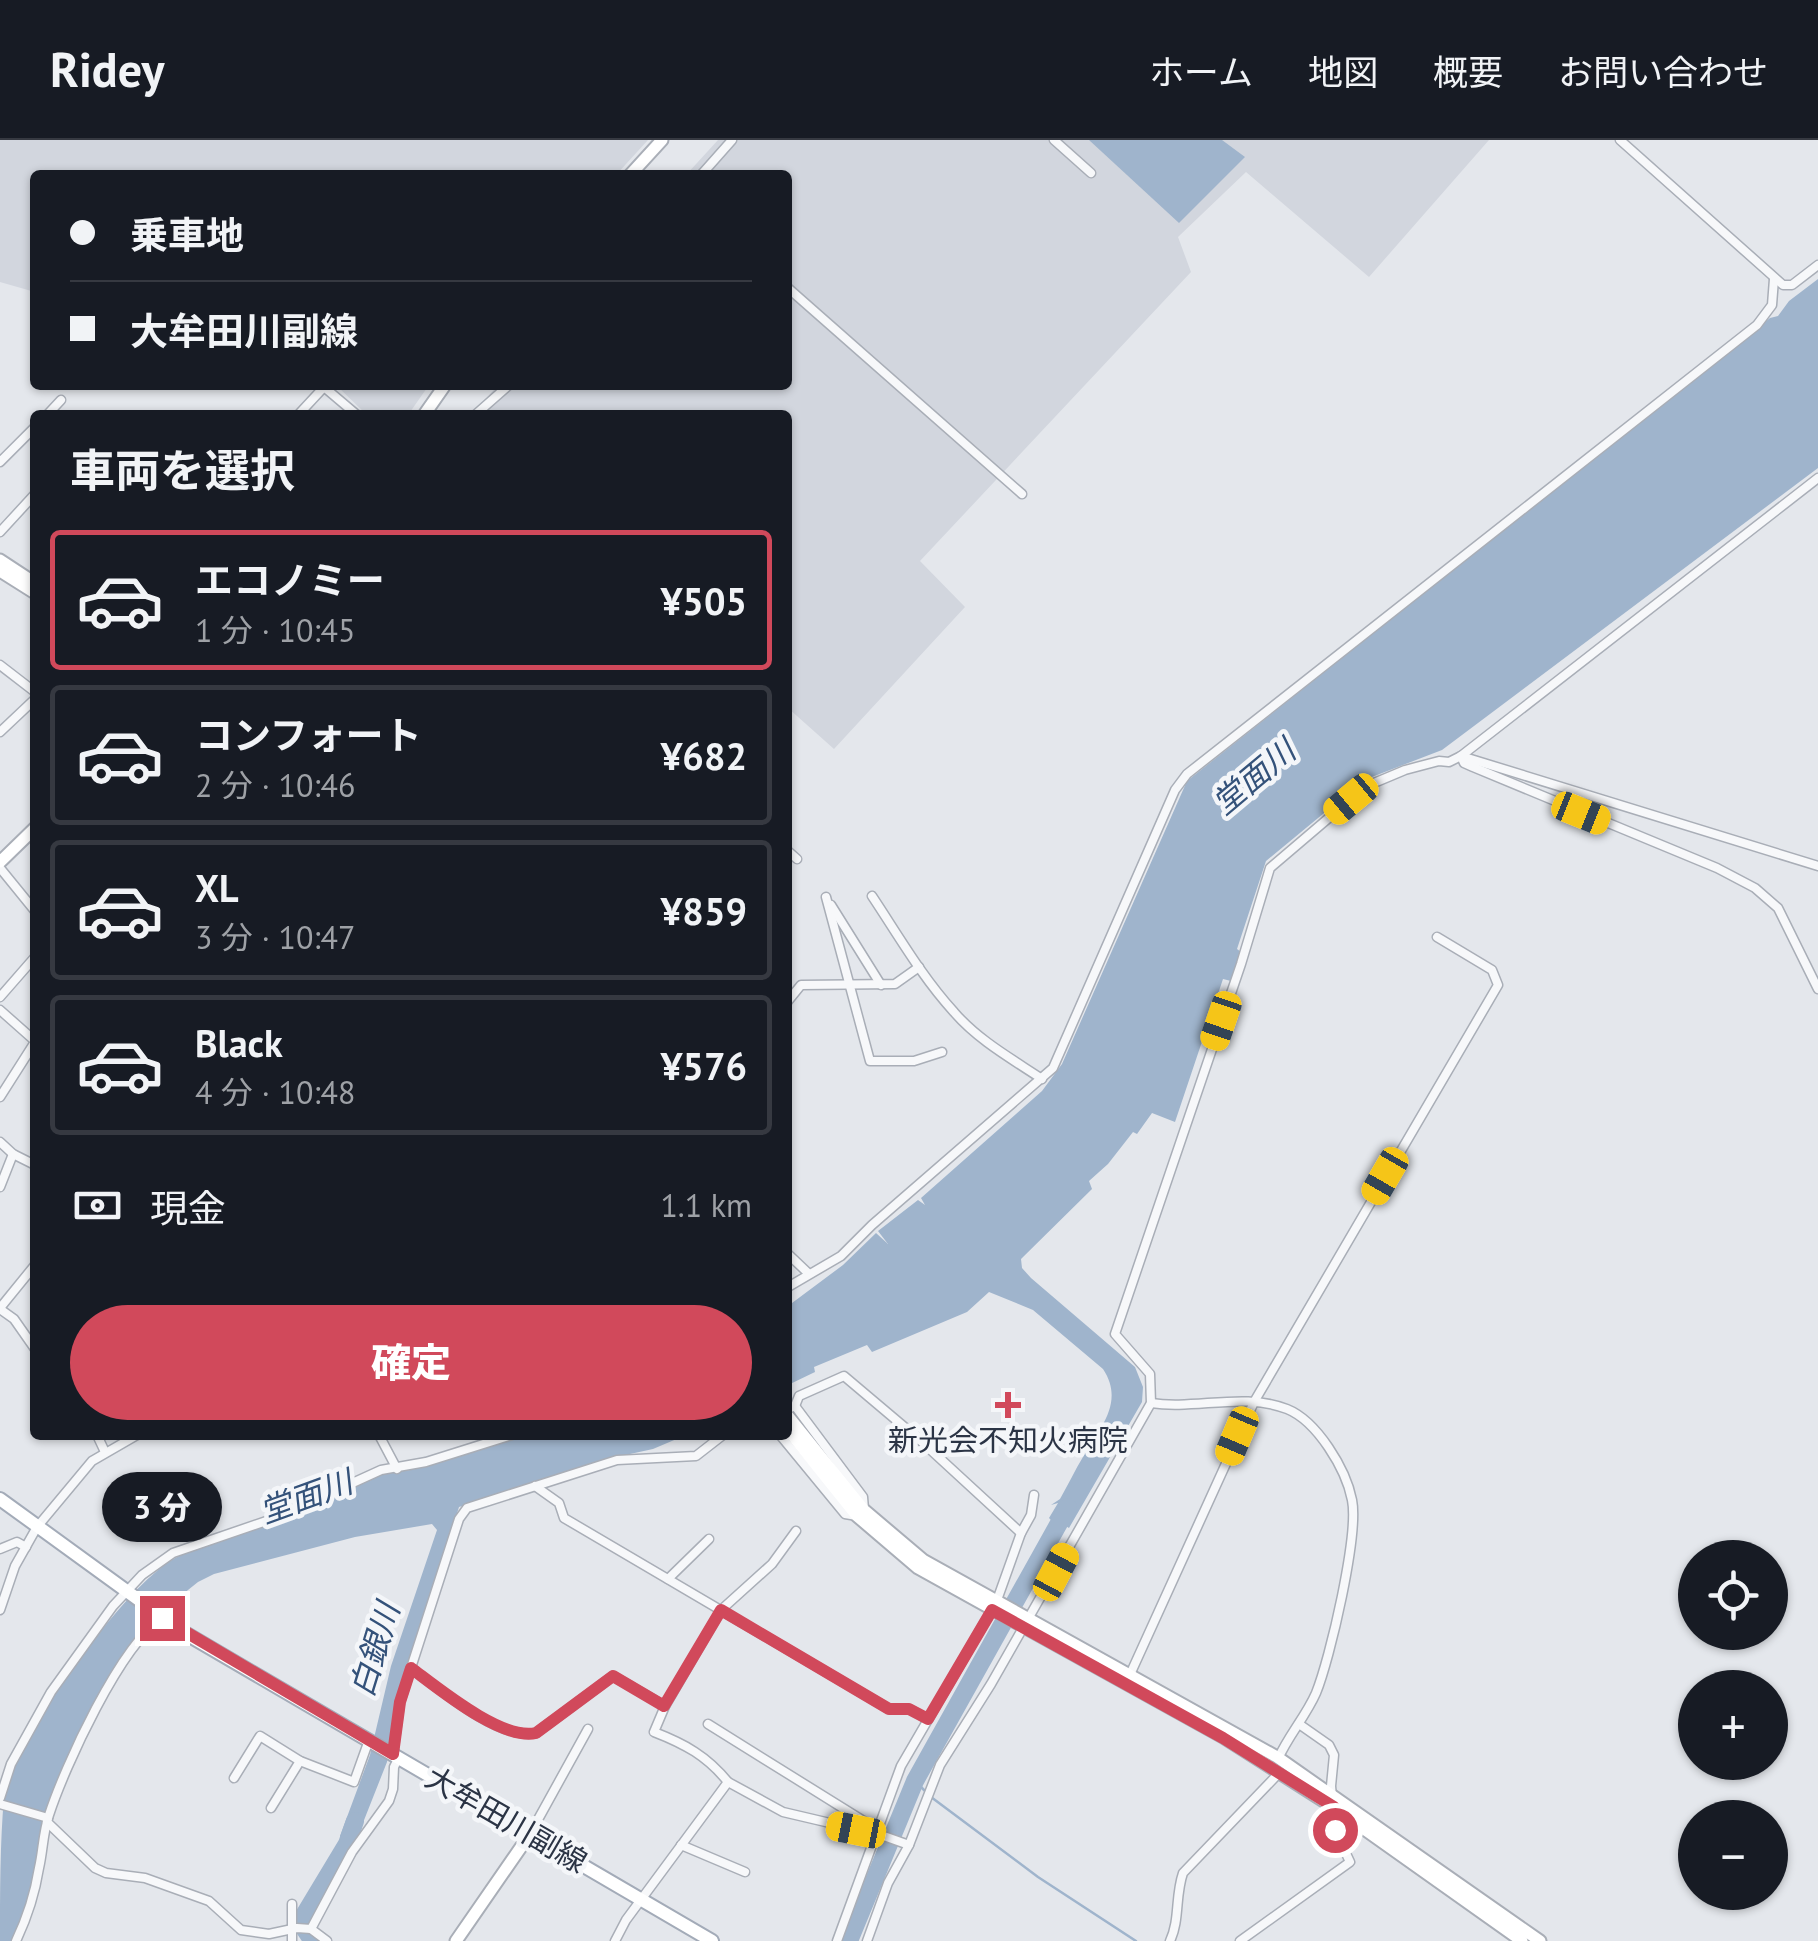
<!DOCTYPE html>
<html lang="ja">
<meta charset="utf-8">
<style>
:root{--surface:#171b24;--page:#242831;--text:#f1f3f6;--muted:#9ea1a6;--line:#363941;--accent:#d1495b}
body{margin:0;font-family:"PT Sans","Noto Sans JP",sans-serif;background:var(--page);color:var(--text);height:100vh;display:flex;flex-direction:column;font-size:38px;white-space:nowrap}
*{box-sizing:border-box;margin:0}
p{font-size:32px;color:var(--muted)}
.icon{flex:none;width:55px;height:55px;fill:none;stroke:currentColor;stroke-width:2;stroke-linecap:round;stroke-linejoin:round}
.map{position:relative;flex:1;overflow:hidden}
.drawer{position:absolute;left:30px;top:270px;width:762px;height:1030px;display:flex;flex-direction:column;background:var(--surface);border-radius:10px;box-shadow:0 2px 8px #0004}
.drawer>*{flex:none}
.guide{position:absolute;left:30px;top:30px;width:762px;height:220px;border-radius:10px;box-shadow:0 2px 8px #0004;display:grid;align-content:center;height:220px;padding:0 40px;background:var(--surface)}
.fabs{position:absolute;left:1678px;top:1400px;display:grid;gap:20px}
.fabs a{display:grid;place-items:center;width:110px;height:110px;border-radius:50%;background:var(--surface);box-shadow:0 2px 8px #0004;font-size:50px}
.end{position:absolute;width:45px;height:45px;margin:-22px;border:12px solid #d1495b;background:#fff;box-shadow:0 0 0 5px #fff}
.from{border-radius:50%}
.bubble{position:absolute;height:70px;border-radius:35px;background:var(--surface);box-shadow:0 2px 8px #0004;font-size:32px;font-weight:800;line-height:70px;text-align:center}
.car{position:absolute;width:30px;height:60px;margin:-30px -15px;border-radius:12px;box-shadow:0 0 8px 2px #0007;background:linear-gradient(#f5c518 24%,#345 0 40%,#f5c518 0 76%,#345 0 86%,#f5c518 0)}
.guide b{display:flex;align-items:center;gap:35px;height:95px;font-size:38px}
.guide b+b{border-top:2px solid var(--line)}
.guide i{width:25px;height:25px;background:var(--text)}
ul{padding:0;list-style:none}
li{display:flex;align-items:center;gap:30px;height:140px;margin:0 20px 15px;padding:0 20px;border:5px solid var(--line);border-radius:10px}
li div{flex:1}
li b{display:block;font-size:38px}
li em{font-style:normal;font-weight:800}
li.active{border-color:var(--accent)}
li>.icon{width:90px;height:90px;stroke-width:1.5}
h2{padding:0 40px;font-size:45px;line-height:120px}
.pay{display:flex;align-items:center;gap:25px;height:110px;padding:0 40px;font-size:38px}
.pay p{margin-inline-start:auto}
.primary-button{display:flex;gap:20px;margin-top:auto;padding:20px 40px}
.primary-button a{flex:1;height:115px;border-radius:60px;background:var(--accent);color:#fff;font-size:40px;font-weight:800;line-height:115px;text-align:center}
header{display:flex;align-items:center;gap:60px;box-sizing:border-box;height:140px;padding:0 50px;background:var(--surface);border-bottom:2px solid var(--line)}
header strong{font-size:48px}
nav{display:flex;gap:55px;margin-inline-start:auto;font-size:35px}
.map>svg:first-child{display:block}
.built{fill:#d2d6de}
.water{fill:#9fb4cc}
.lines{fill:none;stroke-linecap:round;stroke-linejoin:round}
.stream{stroke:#9fb4cc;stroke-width:2.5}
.river{stroke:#9fb4cc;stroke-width:18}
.street-casing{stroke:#a9aeb7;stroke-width:11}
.secondary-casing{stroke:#a9aeb7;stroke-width:15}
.primary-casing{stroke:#a3abb8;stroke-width:16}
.street{stroke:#f7f8fa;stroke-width:8}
.secondary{stroke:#fff;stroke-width:11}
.primary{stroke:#fff;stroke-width:12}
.route{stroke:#d1495b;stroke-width:12}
.poi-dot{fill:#d1495b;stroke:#f4f6f9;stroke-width:4}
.labels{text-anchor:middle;stroke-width:9;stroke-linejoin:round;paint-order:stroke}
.poi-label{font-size:30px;fill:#2b3445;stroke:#f4f6f9}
.street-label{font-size:30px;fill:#2b3445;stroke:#f4f6f9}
.water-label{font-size:32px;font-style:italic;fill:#34527a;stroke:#f4f6f9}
</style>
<header>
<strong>Ridey</strong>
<nav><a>ホーム</a><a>地図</a><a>概要</a><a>お問い合わせ</a></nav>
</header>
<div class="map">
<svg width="1818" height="1801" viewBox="0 0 1818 1801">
<rect width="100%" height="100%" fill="#e4e7ec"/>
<g class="built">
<polygon points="0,0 648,0 616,35 35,35 35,152 0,142"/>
<polygon points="718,0 1489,0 1369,137 1246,32 1178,97 1191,132 920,421 965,467 834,609 788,568 788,275 471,275 498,245 788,245 788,35 686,35"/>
<polygon points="336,245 429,245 408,275 367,275"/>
</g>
<g class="water">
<polygon points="1089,0 1222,0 1245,17 1179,83"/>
<path d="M 1818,139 L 1818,328 L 1442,610 L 1364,640 L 1266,721 L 1237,809 L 1241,812 L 1231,841 L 1223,839 L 1175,982 L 1152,973 L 1137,994 L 1133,992 L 1108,1024 L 1089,1041 L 1092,1049 L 1021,1119 L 1022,1128 L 1031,1138 L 1135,1227 L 1143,1247 L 1142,1262 L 1069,1388 L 1064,1385 L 1061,1391 L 1051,1384 L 1052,1381 L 1049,1378 L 1058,1363 L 1051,1365 L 1060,1359 C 1068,1345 1075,1330 1083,1317 C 1100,1288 1125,1262 1103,1229 L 1033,1170 L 989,1152 L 967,1172 L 872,1212 L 867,1205 L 814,1227 L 815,1232 L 788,1245 L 788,1166 L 843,1125 L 876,1093 L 888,1104 L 878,1091 L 918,1060 L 925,1065 L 921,1058 L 1042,951 L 1062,924 L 1187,641 L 1770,178 L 1778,176 L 1789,161 Z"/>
<path d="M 527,1295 L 686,1295 L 653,1309 L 607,1319 L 459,1367 L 398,1560 L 387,1622 L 355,1703 L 340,1699 L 340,1696 L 370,1615 L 391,1526 L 437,1390 L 432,1384 L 355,1397 L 214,1434 L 198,1442 L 148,1482 L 127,1508 L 96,1565 L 45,1674 L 29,1757 L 13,1801 L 0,1801 C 0,1753 0,1703 4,1657 C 14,1600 127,1440 179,1416 C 228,1394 278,1376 328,1356 C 346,1348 368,1344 384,1333 L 410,1330 Z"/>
</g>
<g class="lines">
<polyline class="stream" points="915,1641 931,1657 1038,1737 1136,1801"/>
<g class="river">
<polyline points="317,1801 310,1797 300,1782 347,1704 355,1681"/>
<polyline points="849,1801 915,1641 1068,1367"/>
</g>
<g class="street-casing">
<g id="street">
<polyline points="1054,0 1091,33"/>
<polyline points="1620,0 1783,145 1792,145 1818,125"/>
<polyline points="701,35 732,0"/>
<polyline points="788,148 1022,354"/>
<polyline points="47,275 61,260"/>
<polyline points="298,275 324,247 357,275"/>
<polyline points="475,275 509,245"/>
<polyline points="0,322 35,287"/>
<polyline points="0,392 35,354"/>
<polyline points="0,525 35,552"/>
<polyline points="0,592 35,559"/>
<polyline points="1461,616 1464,623 1473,627 1717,728 1755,748 1778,768 1818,849"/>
<polyline points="1461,616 1818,726"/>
<polyline points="788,711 797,719"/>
<polyline points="0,728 35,771"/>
<path d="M 872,756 C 898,795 922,837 954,872 C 978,900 1012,919 1042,939"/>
<polyline points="826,757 870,921 914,921 942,912"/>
<polyline points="831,765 881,845"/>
<polyline points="0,857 35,817"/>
<polyline points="788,861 801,845 895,844 919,827"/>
<polyline points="0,870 35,901"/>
<polyline points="0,957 35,902"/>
<polyline points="0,1002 13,1014 35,1025"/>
<polyline points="0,1047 13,1014"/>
<polyline points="788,1114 808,1133"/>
<polyline points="788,1147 841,1116 872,1085 1053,928 1175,650 1187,634 1757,185 1772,165 1774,139"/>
<polyline points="0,1168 35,1125"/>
<polyline points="0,1169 14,1179 35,1209"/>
<path d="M 1151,1263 C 1195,1270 1244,1252 1287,1269 C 1317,1281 1346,1329 1352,1360 C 1359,1394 1330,1519 1316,1553 C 1306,1576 1288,1596 1278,1619"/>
<polyline points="795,1266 863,1357 864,1369"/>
<polyline points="788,1269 795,1266 799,1256 844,1236 921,1301 1021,1393"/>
<polyline points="97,1295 105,1312"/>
<polyline points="379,1295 397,1329"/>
<polyline points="780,1295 845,1374 857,1376"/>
<polyline points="535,1346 559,1363 564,1378 889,1569 909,1569 928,1579"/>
<polyline points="0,1409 17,1402 26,1407"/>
<polyline points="668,1439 709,1399"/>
<polyline points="0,1470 15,1426 37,1387 92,1321 137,1295"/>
<path d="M 411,1528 C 439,1549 500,1601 536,1593 L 613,1536 L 665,1566 L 654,1592 C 685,1604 707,1616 728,1642"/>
<polyline points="1128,1539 1254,1262 1498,845 1492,830 1437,797"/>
<polyline points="665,1566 721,1470 772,1424 796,1391"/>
<polyline points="708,1584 878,1690"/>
<polyline points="393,1614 400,1562 459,1379 467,1368 617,1320 696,1316 723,1295"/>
<polyline points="234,1638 260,1596 300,1621 354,1642 369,1600"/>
<polyline points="0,1658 11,1624 51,1552 113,1466 142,1435 173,1413 278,1377 381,1330 426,1322 512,1295"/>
<polyline points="0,1664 48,1678"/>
<polyline points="271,1668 300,1621"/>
<polyline points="47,1682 95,1728 106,1733 145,1738 209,1761 241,1790 269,1794 297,1788 311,1789"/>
<polyline points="530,1694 588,1589"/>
<polyline points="681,1705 745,1732"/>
<polyline points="292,1764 292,1801"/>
<path d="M 16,1801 C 27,1778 35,1753 39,1728 C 43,1711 43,1692 49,1675 C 65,1626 120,1506 162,1478"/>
<polyline points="327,1801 311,1789 352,1712 389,1661 393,1649 394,1627 399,1617"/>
<polyline points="615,1801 626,1780 728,1642 783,1672 881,1695 909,1705"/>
<polyline points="837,1801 901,1626 996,1463 1021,1393 1031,1375 1034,1355"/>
<polyline points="867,1801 888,1743 909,1705 940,1625 991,1544 1151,1263 1150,1234 1115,1194 1241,824 1270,728 1351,659 1374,643 1405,630 1439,621 1449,622 1461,616 1818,338"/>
<path d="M 1170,1801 C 1180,1780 1175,1756 1183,1733 L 1280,1632"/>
<polyline points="1240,1801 1350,1722 1335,1690 1331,1646 1334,1615 1329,1605 1299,1584"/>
</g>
</g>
<g class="secondary-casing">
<g id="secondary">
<polyline points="630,35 662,0"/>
<polyline points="424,275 445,245"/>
<polyline points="0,420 35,443"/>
<polyline points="0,431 35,453"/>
<polyline points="0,722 35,688"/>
<polyline points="788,1276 864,1370 923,1420 1277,1617 1540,1801"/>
<polyline points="788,1290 857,1376 918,1428 1223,1597 1333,1667 1522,1801"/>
<polyline points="456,1801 530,1694"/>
</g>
</g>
<g class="primary-casing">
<polyline id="primary" points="0,1359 183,1492 712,1801"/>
</g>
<use href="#street" class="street"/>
<use href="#secondary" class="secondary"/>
<use href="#primary" class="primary"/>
</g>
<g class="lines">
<path class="route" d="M 162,1478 L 393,1614 L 400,1562 L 411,1528 C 438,1548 502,1601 536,1593 L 613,1536 L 664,1566 L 721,1470 L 889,1569 L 909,1569 L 928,1579 L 992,1470 L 1223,1598 L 1334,1667 L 1335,1690"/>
</g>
<path class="poi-dot" d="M1003 1250h10v10h10v10h-10v10h-10v-10h-10v-10h10z"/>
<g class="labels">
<g class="poi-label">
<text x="1008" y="1311">新光会不知火病院</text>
</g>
<g class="street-label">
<text transform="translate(506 1680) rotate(30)" y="10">大牟田川副線</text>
</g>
<g class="water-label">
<text transform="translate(1254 637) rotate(-40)" y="11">堂面川</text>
<text transform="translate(306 1357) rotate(-20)" y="11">堂面川</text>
<text transform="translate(375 1510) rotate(-73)" y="11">白銀川</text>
</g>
</g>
</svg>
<div class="fabs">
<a><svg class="icon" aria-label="locate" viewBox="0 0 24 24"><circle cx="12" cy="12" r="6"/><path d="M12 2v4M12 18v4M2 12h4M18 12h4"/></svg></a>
<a>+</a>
<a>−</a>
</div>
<i class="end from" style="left:1335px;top:1690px"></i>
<i class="end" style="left:162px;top:1478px"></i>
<div class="bubble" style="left:102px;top:1332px;width:120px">3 分</div>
<i class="car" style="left:1351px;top:659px;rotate:230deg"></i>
<i class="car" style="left:1581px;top:673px;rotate:112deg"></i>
<i class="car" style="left:1221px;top:881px;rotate:199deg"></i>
<i class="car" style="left:1385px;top:1036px;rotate:210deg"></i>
<i class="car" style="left:1237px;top:1296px;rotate:203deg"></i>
<i class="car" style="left:1056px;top:1432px;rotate:28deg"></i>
<i class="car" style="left:856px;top:1690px;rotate:281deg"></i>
<div class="guide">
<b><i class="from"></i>乗車地</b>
<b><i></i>大牟田川副線</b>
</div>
<section class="drawer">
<h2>車両を選択</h2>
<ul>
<li class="active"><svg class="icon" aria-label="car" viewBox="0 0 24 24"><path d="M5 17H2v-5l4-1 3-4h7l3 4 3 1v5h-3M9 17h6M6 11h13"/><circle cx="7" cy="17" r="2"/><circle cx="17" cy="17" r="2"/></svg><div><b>エコノミー</b><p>1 分 · 10:45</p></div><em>¥505</em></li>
<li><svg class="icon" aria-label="car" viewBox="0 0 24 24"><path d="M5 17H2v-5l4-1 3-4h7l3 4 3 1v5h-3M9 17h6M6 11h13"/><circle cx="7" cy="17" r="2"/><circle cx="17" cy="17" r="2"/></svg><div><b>コンフォート</b><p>2 分 · 10:46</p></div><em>¥682</em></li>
<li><svg class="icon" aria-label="car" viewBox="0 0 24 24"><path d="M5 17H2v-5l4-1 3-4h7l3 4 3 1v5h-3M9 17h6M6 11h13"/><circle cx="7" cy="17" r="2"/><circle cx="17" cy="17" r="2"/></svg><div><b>XL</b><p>3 分 · 10:47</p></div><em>¥859</em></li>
<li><svg class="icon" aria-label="car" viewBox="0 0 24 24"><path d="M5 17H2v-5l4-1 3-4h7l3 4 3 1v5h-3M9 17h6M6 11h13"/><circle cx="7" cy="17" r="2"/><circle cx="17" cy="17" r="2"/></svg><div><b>Black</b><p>4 分 · 10:48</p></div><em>¥576</em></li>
</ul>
<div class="pay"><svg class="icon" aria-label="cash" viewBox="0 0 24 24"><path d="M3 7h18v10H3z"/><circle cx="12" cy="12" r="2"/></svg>現金<p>1.1 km</p></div>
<div class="primary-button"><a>確定</a></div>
</section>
</div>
